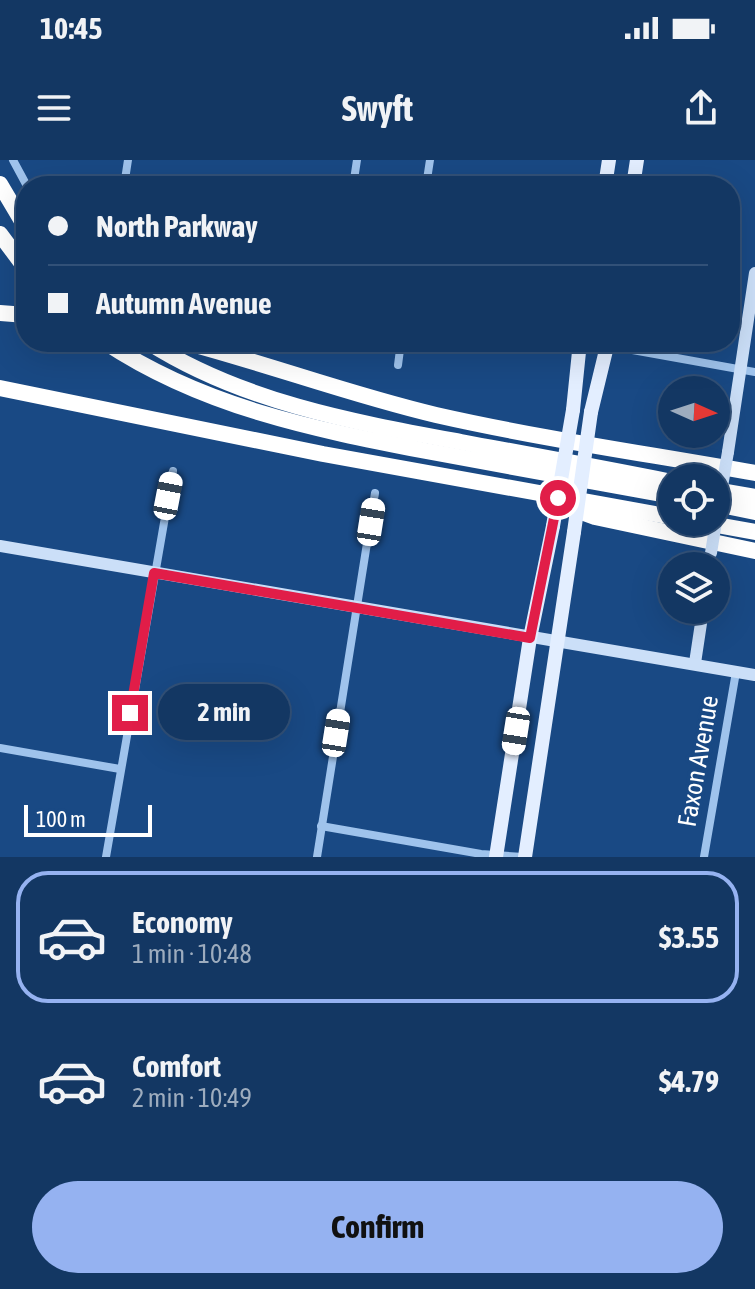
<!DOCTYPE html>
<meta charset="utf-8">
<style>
:root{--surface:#133763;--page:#20426c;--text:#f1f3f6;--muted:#9dacbe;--line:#325178;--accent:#95b2f1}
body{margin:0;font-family:"Asap Condensed",sans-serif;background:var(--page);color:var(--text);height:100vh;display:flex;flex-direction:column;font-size:30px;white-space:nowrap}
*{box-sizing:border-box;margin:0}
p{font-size:26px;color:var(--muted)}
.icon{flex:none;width:44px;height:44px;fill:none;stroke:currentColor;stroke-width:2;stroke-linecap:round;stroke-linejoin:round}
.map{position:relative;height:697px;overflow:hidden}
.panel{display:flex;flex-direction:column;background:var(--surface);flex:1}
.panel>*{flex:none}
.top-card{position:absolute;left:16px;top:16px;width:724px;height:176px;border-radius:32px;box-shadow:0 8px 32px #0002,0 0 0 2px var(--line);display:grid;align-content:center;height:176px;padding:0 32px;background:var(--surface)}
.needle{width:52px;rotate:93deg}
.buttons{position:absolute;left:658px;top:216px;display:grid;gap:16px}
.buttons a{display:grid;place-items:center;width:72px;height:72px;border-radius:50%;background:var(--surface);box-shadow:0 8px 32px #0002,0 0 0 2px var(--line);font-size:40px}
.scale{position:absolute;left:24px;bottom:20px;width:128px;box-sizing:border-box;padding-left:8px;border:4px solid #fff;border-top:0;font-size:22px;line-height:28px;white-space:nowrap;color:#fff;-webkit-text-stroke:6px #194984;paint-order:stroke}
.end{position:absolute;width:36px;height:36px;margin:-18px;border:10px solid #e11d48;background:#fff;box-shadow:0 0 0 4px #fff}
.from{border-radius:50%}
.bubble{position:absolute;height:56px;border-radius:28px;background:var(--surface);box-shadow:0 8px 32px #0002,0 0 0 2px var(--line);font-size:26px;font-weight:700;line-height:56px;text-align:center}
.car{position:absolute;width:24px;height:48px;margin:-24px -12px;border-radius:10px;box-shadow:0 0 6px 2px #0007;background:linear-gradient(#fff 24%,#345 0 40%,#fff 0 76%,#345 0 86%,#fff 0)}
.top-card b{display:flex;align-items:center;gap:28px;height:76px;font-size:30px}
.top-card b+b{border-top:2px solid var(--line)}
.top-card i{width:20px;height:20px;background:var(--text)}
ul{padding:14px 0 0;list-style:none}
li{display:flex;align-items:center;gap:24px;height:132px;margin:0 16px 12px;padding:0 16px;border:4px solid transparent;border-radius:32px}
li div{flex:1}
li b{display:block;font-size:30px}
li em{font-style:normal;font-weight:700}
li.active{border-color:var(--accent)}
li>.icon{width:72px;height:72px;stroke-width:1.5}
.cta{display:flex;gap:16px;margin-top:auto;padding:16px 32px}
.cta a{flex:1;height:92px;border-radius:48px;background:var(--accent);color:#111;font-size:32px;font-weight:700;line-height:92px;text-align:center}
.status{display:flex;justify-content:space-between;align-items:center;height:56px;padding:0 40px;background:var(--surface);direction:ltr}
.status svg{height:22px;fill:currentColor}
header{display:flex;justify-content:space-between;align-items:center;height:104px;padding:0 32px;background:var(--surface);font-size:36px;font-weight:700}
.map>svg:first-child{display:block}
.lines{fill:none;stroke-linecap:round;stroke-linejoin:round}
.street{stroke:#9fc3ec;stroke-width:8}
.secondary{stroke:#cbdff8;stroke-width:12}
.primary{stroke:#e3eeff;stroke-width:14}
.highway{stroke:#fff;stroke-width:16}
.secondary-bridge{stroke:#cbdff8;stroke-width:12}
.primary-bridge{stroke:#e3eeff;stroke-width:14}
.route{stroke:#e11d48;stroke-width:10}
.labels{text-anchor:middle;stroke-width:7;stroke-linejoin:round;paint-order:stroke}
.street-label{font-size:26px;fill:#fff;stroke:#194984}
</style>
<div class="status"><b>10:45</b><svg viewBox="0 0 49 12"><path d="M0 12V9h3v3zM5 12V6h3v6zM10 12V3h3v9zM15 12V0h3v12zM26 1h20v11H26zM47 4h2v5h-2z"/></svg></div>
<header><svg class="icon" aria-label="menu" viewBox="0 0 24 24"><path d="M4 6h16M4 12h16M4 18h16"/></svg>Swyft<svg class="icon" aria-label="share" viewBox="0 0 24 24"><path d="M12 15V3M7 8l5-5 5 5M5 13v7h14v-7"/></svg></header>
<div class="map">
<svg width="755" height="697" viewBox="0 0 755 697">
<rect width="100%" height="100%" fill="#194984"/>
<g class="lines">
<g class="street">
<polyline points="13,0 27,26"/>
<polyline points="124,26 128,0"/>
<polyline points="353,26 357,0"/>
<polyline points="426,26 430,0"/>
<polyline points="588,182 755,212"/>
<polyline points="398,205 401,182"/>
<polyline points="0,588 120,609"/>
<polyline points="321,666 481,694 523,697"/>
<polyline points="106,697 173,311"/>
<polyline points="317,697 375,333"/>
<polyline points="704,697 736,512"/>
</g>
<g class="secondary">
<polyline points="728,292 755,113"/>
<polyline points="0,386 755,515"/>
<polyline points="695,503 703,450"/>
</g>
<g class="primary">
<polyline points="605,26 609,0"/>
<polyline points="633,26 637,0"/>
<polyline points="573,250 580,182"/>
<polyline points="591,252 608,182"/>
<polyline points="496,697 530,478 553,366"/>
<polyline points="525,697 574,372"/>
</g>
<g class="highway">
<polyline points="0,24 26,68"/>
<polyline points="0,74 26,109"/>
<polyline points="0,153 26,155"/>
<path d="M 105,182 C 203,247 313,269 426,291 C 508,306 590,321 672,336"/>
<path d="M 148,182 C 242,242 353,262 461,282 C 531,295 602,308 672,322"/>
<path d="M 184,182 C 268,204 351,235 436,255 C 542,279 649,294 755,313"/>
<polyline points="0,228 323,294 672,357"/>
<polyline points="716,330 755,337"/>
<polyline points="716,344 755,352"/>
<polyline points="565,346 595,357 755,391"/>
<polyline points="700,362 755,372"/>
</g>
<g class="secondary-bridge">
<polyline points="716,361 728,292"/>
<polyline points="711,393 716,362"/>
</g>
<g class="primary-bridge">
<polyline points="553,366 573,250"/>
<polyline points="574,372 591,252"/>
</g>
</g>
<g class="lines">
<polyline class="route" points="130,553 154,413 530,478 558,338"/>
</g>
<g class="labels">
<g class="street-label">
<text transform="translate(698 601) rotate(-80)" y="9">Faxon Avenue</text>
</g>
</g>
</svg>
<div class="buttons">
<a><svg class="needle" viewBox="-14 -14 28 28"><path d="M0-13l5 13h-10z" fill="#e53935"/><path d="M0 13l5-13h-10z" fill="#9dacbe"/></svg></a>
<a><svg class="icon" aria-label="locate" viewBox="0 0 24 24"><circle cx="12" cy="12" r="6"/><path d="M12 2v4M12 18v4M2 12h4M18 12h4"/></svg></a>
<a><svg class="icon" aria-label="layers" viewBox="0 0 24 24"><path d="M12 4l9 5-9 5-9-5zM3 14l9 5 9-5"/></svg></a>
</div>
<div class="scale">100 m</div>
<i class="end from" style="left:558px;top:338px"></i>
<i class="end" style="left:130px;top:553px"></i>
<div class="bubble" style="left:158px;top:524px;width:132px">2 min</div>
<i class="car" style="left:168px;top:336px;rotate:11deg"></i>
<i class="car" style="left:371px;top:362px;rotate:9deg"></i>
<i class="car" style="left:516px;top:571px;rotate:189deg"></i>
<i class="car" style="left:336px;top:573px;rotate:9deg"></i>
<div class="top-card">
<b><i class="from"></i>North Parkway</b>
<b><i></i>Autumn Avenue</b>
</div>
</div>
<section class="panel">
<ul>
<li class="active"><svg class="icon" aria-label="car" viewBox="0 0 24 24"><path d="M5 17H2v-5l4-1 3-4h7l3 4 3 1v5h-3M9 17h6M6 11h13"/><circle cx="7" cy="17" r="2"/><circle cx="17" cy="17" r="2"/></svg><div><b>Economy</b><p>1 min · 10:48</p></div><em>$3.55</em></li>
<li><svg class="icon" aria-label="car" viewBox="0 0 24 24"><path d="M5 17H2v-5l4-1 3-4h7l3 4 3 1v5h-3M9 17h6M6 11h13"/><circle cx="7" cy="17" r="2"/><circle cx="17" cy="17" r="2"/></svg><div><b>Comfort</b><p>2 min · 10:49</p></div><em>$4.79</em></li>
</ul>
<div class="cta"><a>Confirm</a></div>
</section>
